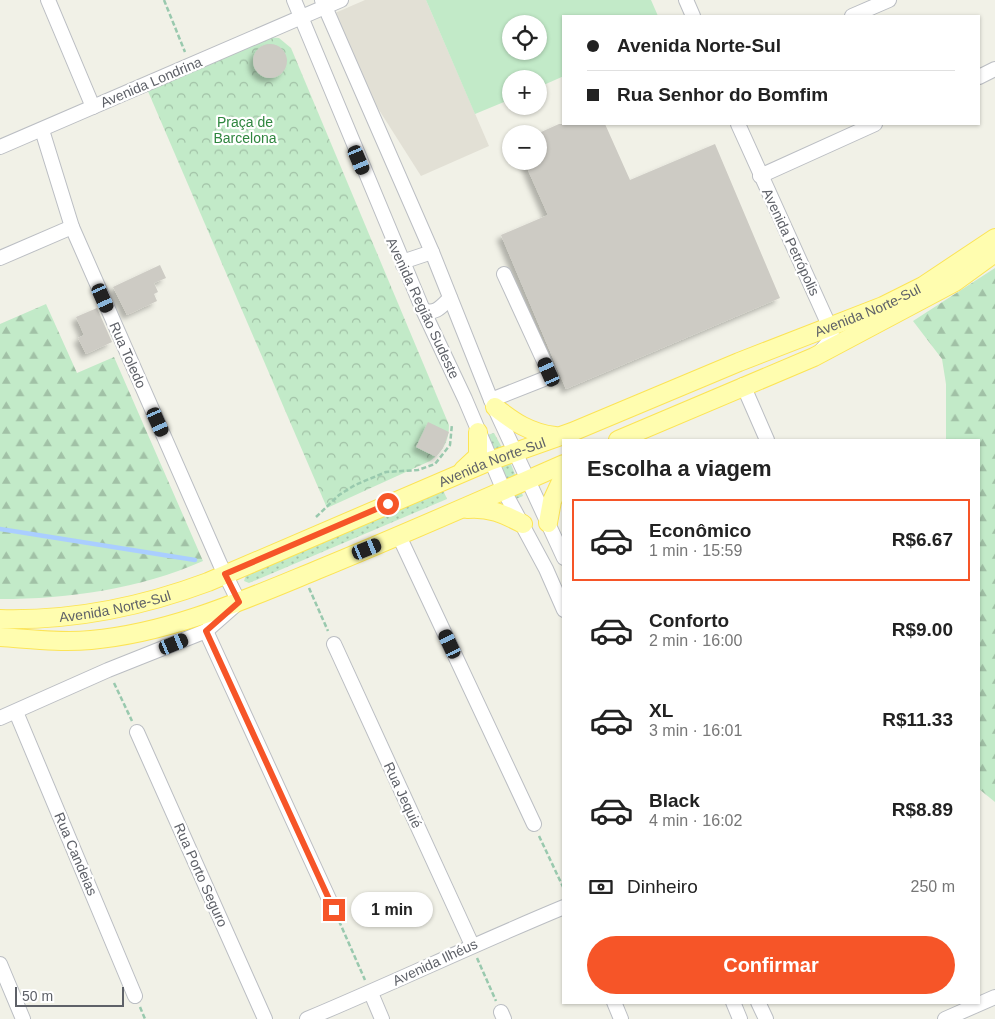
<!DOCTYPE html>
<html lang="pt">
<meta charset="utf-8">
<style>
:root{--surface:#fff;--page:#f2f2f2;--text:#222;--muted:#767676;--line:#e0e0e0;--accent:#f65528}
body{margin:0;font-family:Arial,sans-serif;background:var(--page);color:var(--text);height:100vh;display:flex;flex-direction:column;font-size:19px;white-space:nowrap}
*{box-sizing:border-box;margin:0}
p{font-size:16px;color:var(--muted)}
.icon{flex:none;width:28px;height:28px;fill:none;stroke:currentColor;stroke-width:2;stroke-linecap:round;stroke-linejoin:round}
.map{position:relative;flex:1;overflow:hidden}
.details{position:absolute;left:562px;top:439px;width:418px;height:565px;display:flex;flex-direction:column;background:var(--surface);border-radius:0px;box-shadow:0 1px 4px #0004}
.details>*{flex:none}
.hud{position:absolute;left:562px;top:15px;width:418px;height:110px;border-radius:0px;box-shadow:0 1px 4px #0004;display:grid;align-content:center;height:110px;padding:0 25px;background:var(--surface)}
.fabs{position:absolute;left:502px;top:15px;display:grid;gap:10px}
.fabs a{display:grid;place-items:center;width:45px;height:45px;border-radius:50%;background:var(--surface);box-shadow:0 1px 4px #0004;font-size:25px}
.scale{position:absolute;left:15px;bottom:12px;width:109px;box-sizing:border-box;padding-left:5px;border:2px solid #5e6168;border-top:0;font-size:14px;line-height:18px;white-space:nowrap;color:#5e6168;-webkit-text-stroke:4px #fff;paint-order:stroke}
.end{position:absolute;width:22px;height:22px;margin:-11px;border:6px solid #f65528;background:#fff;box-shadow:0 0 0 2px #fff}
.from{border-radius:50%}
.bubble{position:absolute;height:35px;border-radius:18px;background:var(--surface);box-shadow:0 1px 4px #0004;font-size:16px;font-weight:700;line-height:35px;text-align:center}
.car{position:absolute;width:15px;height:30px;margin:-15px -8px;border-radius:6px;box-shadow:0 0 4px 1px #0007;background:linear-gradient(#222 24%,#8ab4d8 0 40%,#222 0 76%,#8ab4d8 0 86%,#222 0)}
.hud b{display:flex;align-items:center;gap:18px;height:48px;font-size:19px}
.hud b+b{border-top:1px solid var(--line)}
.hud i{width:12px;height:12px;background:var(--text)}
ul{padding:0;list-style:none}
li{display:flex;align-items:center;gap:15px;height:82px;margin:0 10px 8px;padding:0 15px;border:2px solid transparent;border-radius:0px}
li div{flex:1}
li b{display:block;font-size:19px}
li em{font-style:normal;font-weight:700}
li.on{border-color:var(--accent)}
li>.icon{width:45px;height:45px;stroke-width:1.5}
h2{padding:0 25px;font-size:22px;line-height:60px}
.pay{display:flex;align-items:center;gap:12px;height:55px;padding:0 25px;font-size:19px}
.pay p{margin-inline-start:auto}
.primary-button{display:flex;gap:10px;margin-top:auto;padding:10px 25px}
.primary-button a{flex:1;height:58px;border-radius:30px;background:var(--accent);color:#fff;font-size:20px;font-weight:700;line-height:58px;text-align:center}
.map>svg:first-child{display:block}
.education{fill:#e2e0d5}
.grass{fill:#c2eac8;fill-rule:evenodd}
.forest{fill:url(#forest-firs)}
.park{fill:url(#park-crowns)}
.garden{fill:url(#garden-dots)}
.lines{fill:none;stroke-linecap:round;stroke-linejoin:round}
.stream{stroke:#aaceff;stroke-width:4.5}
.building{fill:#cdcbc4;filter:url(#shadow)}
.minor-casing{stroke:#bbbec3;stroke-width:16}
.major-casing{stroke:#fce456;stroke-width:20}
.path{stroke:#99c9ae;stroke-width:2.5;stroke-dasharray:5 2.5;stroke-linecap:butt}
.minor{stroke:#fff;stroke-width:14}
.major{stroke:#fffdaf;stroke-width:18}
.route{stroke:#f65528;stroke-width:6}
.labels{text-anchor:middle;stroke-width:4.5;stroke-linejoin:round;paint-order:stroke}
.street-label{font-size:14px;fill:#5e6168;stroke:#fff}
.park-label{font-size:14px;fill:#2f863f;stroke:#fff}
</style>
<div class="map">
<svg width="995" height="1019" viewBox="0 0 995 1019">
<defs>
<pattern id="forest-firs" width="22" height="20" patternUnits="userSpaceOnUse" patternTransform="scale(1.25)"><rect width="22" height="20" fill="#c2eac8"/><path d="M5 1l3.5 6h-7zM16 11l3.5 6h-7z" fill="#a1c1a6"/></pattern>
<pattern id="park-crowns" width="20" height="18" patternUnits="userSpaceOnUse" patternTransform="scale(1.25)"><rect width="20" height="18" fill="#c2eac8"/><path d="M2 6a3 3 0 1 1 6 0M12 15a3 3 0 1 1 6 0" fill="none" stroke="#a1c1a6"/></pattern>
<pattern id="garden-dots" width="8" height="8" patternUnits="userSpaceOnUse" patternTransform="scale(1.25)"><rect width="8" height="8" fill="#c2eac8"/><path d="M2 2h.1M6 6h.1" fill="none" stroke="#a1c1a6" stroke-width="1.8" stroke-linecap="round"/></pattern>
<filter id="shadow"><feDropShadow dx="-4.5" dy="4.5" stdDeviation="2.5" flood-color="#0004"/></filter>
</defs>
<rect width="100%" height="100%" fill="#f1f1e7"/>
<polygon class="education" points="365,0 426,0 489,146 421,176 374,102 335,13"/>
<path class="grass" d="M 426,0 L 651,0 L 658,16 L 564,16 L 564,76 L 539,87 L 539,79 L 511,79 L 511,99 L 475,114 ZM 511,24 L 539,24 L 539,51 L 511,51 Z"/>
<g class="forest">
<polygon points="995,268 995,802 979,789 979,440 946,440 946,384 942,359 913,321"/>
<path d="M 46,304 L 77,373 L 114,357 L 203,561 C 139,589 70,599 0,599 L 0,324 Z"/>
</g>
<path class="park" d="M 267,37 L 279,38 L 291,48 L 449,425 C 449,441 443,451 430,461 L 327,508 L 147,89 Z"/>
<g class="garden">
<polygon points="494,433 511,464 523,496 509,502 487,435"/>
<polygon points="443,490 447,499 249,583 244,581 246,575"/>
</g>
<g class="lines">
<polyline class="stream" points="0,529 195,560"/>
</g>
<g class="building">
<circle cx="270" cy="61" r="17"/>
<polygon points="559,124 605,124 630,180 715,144 780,298 566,389 501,235 548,215 524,161 539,161 539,133"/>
<polygon points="160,265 166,278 154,283 158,292 154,294 157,301 127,315 113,287"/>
<polygon points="97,308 112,342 86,354 78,338 84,335 76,317"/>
<polygon points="428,422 449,432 443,448 436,457 416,447"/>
</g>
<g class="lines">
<g class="minor-casing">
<g id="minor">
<polyline points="48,0 93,107"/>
<polyline points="294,0 423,310 465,399 504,491 546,569 564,610"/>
<polyline points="322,0 432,252 491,400 564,558"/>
<polyline points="686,0 693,16"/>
<polyline points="852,16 889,0"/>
<polyline points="979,77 995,69"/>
<polyline points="738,124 832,332 827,344 819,353"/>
<polyline points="0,147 341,0"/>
<polyline points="760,176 875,124"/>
<polyline points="0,258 72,227"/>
<polyline points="403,265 408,260 432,252"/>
<path d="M 423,310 C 435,315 441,307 450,298"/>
<polyline points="743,385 767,440"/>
<polyline points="491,400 544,379 549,372 504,274"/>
<polyline points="399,536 534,824"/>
<polyline points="206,631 334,910"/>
<polyline points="334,644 472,945"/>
<polyline points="16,712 135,996"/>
<polyline points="0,718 108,670 206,631 239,602 220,564 72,227 42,130"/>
<polyline points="137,732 265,1019"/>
<polyline points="0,964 23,1019"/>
<polyline points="371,993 382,1019"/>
<polyline points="614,1002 621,1019"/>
<polyline points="733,1002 740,1019"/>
<polyline points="758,1002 766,1019"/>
<polyline points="501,1012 504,1019"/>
<path d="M 307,1019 C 393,983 477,943 564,907"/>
<polyline points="945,1019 995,997"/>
</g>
</g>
<g class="major-casing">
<g id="major">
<path d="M 495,407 C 514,422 530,433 555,436"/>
<polyline points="618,440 814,357 955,282 995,253"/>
<polyline points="463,470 478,456 478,432"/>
<path d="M 467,509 C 489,507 504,514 523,524"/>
<polyline points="548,523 552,501 564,475"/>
<path id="s1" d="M 0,619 C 72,621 141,607 208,582 L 490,461 L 572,432 L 739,362 L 883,306 L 923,286 L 995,238"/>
<path d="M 0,637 C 30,639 60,643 91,640 C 170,633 244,600 317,570 C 400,536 482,500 564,464"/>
</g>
</g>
<g class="path">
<polyline points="164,0 185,52"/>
<polyline points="316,517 339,495 355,485 386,472 418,470 435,464 450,445 452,424"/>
<polyline points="309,588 328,631"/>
<polyline points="114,683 132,721"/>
<polyline points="539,836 564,889"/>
<polyline points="339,921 365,980"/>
<polyline points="477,958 496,1001"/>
<polyline points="140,1007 145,1019"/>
</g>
<use href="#minor" class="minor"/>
<use href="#major" class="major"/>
</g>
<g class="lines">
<polyline class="route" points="334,910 206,631 239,602 225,574 388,504"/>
</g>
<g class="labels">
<g class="street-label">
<text transform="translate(151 82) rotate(-23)" y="5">Avenida Londrina</text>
<text transform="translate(791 242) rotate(65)" y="5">Avenida Petrópolis</text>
<text transform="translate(423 308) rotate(65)" y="5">Avenida Região Sudeste</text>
<text dy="5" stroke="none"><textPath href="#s1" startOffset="926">Avenida Norte-Sul</textPath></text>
<text transform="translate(128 355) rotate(66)" y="5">Rua Toledo</text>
<text dy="5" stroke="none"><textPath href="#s1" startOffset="521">Avenida Norte-Sul</textPath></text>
<text dy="5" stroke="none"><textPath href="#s1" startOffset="116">Avenida Norte-Sul</textPath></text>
<text transform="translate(403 795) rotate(65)" y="5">Rua Jequié</text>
<text transform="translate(76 854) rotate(67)" y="5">Rua Candeias</text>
<text transform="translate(201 875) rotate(66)" y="5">Rua Porto Seguro</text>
<text transform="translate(435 962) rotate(-25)" y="5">Avenida Ilhéus</text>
</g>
<g class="park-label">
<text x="245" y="127">Praça de<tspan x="245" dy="16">Barcelona</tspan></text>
</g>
</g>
</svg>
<div class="fabs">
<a><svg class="icon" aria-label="locate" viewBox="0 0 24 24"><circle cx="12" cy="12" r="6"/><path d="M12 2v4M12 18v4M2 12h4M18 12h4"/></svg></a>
<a>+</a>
<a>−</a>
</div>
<div class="scale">50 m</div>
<i class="end from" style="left:388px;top:504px"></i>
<i class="end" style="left:334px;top:910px"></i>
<div class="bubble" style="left:351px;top:892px;width:82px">1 min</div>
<i class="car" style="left:359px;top:160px;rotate:157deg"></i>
<i class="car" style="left:103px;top:298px;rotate:156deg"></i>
<i class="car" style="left:549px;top:372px;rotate:336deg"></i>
<i class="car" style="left:158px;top:422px;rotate:156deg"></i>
<i class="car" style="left:367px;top:549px;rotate:68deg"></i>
<i class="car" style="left:174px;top:644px;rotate:68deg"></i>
<i class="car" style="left:450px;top:644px;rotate:335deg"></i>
<div class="hud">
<b><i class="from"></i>Avenida Norte-Sul</b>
<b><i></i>Rua Senhor do Bomfim</b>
</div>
<section class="details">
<h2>Escolha a viagem</h2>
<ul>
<li class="on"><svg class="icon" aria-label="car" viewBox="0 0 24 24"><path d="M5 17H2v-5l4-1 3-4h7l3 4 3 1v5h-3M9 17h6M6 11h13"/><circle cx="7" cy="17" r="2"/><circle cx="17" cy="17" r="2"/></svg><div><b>Econômico</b><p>1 min · 15:59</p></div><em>R$6.67</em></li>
<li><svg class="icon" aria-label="car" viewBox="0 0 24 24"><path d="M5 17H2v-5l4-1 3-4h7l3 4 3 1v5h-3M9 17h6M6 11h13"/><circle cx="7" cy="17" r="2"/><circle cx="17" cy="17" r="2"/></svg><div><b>Conforto</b><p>2 min · 16:00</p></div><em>R$9.00</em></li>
<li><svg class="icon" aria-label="car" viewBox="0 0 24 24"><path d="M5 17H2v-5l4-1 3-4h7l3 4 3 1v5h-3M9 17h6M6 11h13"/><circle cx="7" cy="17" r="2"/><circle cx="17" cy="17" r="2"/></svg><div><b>XL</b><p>3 min · 16:01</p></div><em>R$11.33</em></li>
<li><svg class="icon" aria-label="car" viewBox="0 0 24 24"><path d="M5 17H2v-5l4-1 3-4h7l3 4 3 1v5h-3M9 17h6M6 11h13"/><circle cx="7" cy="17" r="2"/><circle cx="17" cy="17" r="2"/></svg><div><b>Black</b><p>4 min · 16:02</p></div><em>R$8.89</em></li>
</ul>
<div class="pay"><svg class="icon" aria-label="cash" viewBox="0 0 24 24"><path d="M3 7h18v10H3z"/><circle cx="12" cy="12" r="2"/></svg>Dinheiro<p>250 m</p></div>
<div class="primary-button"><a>Confirmar</a></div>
</section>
</div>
